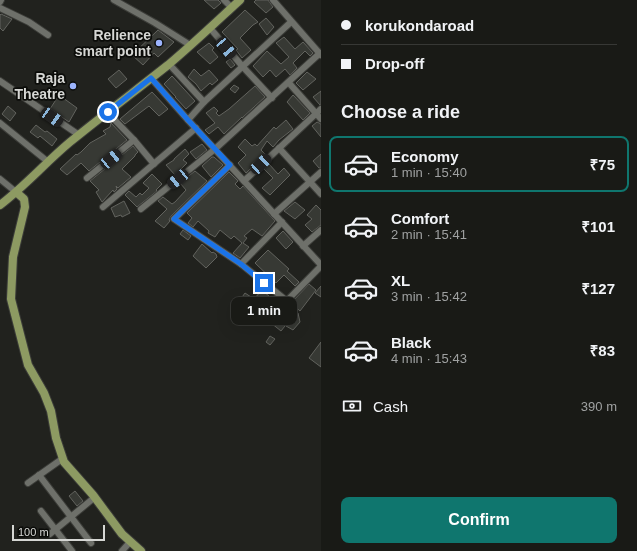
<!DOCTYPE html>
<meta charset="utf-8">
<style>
:root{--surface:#191a16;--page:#22231f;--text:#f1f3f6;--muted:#9fa1a1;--line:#373835;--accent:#0f766e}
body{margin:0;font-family:Helvetica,sans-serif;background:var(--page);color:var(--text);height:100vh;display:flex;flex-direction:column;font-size:15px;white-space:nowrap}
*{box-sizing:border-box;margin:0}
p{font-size:13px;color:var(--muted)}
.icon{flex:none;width:22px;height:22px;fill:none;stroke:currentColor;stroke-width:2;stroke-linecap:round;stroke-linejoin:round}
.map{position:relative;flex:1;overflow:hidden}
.side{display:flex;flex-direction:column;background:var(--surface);width:316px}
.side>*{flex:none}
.hud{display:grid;align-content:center;height:88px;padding:0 20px;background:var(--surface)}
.scale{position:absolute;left:12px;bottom:10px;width:93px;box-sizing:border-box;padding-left:4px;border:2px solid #d6d7d4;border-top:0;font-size:11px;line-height:14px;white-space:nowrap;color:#d6d7d4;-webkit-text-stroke:3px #0b0c09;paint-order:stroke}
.end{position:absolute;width:18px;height:18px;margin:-9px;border:5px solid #1a73e8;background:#fff;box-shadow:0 0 0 2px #fff}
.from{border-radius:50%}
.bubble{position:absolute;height:28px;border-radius:8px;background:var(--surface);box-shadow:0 4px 16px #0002,0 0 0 1px var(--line);font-size:13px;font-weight:700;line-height:28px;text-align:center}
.car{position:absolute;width:12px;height:24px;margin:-12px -6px;border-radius:5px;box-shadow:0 0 3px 1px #0007;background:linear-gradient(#222 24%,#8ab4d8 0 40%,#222 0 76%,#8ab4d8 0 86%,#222 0)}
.hud b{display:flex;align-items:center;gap:14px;height:38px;font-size:15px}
.hud b+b{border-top:1px solid var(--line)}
.hud i{width:10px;height:10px;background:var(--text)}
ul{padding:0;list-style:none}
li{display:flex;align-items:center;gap:12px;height:56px;margin:0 8px 6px;padding:0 12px;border:2px solid transparent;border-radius:8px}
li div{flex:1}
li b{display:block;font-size:15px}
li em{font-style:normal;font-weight:700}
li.current{border-color:var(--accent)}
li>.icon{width:36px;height:36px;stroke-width:1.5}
h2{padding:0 20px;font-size:18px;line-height:48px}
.pay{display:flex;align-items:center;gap:10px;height:44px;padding:0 20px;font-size:15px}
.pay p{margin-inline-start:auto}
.primary-button{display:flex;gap:8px;margin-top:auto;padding:8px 20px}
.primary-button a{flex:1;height:46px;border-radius:8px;background:var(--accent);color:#fff;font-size:16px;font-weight:700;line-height:46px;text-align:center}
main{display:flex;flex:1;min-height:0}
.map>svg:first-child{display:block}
.building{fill:#373934;stroke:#62635e}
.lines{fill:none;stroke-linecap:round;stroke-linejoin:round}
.minor-casing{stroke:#3c3d39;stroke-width:8}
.major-casing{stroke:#3c3d39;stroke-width:10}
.minor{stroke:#6e706a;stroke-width:6}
.major{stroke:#8d9a62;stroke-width:8}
.route{stroke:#1a73e8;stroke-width:5}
.poi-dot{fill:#9cb4fd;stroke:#0b0c09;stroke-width:1.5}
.labels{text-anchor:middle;stroke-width:3.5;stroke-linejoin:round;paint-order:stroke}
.poi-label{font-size:14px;font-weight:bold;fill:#d6d7d4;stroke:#0b0c09;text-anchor:end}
</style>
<main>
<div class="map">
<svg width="321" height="551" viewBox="0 0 321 551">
<rect width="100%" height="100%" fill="#21221e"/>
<g class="building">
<polygon points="204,0 218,0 221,3 214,9"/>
<polygon points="256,0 268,0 273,7 266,13 254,2"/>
<polygon points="245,10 258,22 253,25 240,38 251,50 242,58 236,50 238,49 222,32"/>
<polygon points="1,14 12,19 3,31 0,28 0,15"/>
<polygon points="266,18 274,27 267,35 259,24"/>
<polygon points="158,30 174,42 158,57 154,53 143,65 132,55"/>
<polygon points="284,37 295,49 303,42 313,53 310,56 305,51 293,63 297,68 290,75 285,69 276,77 270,70 263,77 253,66 267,51 281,64 289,57 276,43"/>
<polygon points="209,43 214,48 212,50 218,57 210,64 197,52"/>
<polygon points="230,59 235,65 231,68 226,62"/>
<polygon points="194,69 201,76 209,70 218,80 212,85 210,83 201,91 196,84 188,77"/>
<polygon points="119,70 127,79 116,88 108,79"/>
<polygon points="307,72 316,79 303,90 296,83"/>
<polygon points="172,76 195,101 186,109 175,97 176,97 164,84"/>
<polygon points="234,85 239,88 235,93 230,89"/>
<polygon points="255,86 265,97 242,118 242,117 224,134 218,127 209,134 205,130 215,123 206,113 214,107 218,111 216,113 219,116 229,109"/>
<polygon points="321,91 321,105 320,105 313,97"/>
<polygon points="152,92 168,109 159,116 149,106 125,124 120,119"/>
<polygon points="59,95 77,108 69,122 50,109"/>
<polygon points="293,95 310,113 303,120 287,102"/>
<polygon points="8,106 16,113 10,121 2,114"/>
<polygon points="286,120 293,129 279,140 273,147 267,141 261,150 265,154 251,165 252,167 246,173 238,163 246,155 238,147 245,139 252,146 255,144 257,146 274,127 276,129"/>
<polygon points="317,122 321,124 321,137 312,126"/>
<polygon points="111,123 127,140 89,171 81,163 67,175 60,169 76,154 77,155 81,152 90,143 106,134 103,131 110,127"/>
<polygon points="36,125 45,132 47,131 57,139 52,146 40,136 38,138 30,132"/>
<polygon points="202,144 207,150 196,159 190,152"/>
<polygon points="133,146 138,152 135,155 135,156 122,169 131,177 118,188 116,186 117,189 114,192 113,190 102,202 96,192 99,190 90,181"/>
<polygon points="185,149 189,154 183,160 187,163 181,169 181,170 175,175 166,165 174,160 174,159"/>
<polygon points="321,154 321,168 319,168 313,161"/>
<polygon points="212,157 214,157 223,165 211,177 202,166"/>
<polygon points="269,164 278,174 284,168 290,175 270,195 262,188 273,178 264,169"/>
<polygon points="195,171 207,181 171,216 169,220 170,221 164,228 155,221 167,209 158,201 163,197 172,204 175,202 186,190 180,183"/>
<polygon points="229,172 238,181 235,184 240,189 243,186 275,221 262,236 252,229 244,236 247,238 243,243 249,247 240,258 233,253 242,243 234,236 231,239 220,230 215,237 208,233 209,231 198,221 193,227 188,223 192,218 187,213"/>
<polygon points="152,174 162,184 156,190 157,191 137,207 125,195 129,191 136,197 140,193 142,195 149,188 143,183"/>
<polygon points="124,201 130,213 122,217 121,215 115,217 111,208"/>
<polygon points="295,202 305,210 295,219 284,211"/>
<polygon points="316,205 321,210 321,225 312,232 305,225 312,219 307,215"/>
<polygon points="183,230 191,236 188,240 180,234"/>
<polygon points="283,231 293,242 286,249 276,238"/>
<polygon points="202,244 212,253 213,252 216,254 217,257 206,268 193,256"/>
<polygon points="268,250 289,269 287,271 299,282 295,286 284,275 276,283 255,263"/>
<polygon points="309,284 316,290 300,311 291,303"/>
<polygon points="321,286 321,297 315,293"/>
<polygon points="262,290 278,304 270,312 254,299"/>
<polygon points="245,293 251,297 247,304 240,300"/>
<polygon points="298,313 300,322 293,330 286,326"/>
<polygon points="276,318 285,326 281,331 271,323"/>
<polygon points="270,336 275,339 270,345 266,342"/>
<polygon points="321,342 321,367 309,358"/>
<polygon points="75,491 83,501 77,506 69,496"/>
</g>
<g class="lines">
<g class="minor-casing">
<g id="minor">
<polyline points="114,0 155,23 190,45"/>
<polyline points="224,0 232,8"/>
<polyline points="273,0 321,55"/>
<polyline points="0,2 1,0"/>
<polyline points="0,8 29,22 48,35"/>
<polyline points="210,28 243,67 272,98"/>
<polyline points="169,64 204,102"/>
<polyline points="151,78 188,120 321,265"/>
<polyline points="0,81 79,135"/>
<polyline points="289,83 321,119"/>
<polyline points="107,112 134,140 154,164"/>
<polyline points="188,120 204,102 291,22"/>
<polyline points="0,123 47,161"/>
<polyline points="279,148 321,194"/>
<polyline points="230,165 174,219 241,264 287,301"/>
<polyline points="87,178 134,140"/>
<polyline points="0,179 16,192"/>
<polyline points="244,181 321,109"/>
<polyline points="103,207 196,128"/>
<polyline points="141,209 215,149 320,53"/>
<polyline points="274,214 321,172"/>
<polyline points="303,246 321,230"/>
<polyline points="241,264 282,222"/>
<polyline points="269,319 321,266"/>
<polyline points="39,475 91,543"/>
<polyline points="28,483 62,459"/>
<polyline points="41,511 72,551"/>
<polyline points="50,534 95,497"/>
<polyline points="122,551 130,542"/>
</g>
</g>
<g class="major-casing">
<g id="major">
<polyline points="16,192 24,199 25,207 13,257 11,299 28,365 44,393 51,411 56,438 64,462 93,495 122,534 141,551"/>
<path d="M 0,205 C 25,186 46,162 70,142 C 102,116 135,91 168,65 C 193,44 216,22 240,0"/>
</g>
</g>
<use href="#minor" class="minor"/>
<use href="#major" class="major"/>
</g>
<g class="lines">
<polyline class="route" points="108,112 151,78 188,120 230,165 174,219 241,264 264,283"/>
</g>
<g class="poi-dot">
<circle cx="159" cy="43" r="4"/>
<circle cx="73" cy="86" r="4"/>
</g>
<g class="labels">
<g class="poi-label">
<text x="151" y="40">Relience<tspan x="151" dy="16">smart point</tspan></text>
<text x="65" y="83">Raja<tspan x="65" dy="16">Theatre</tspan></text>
</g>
</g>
</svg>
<div class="scale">100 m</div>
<i class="end from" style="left:108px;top:112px"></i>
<i class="end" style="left:264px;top:283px"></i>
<div class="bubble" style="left:231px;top:297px;width:66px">1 min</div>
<i class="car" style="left:226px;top:48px;rotate:140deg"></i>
<i class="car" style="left:52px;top:117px;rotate:124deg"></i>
<i class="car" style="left:111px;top:159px;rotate:51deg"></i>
<i class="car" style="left:261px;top:164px;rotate:47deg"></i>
<i class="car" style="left:178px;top:179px;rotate:231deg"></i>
</div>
<section class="side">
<div class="hud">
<b><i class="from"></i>korukondaroad</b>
<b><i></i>Drop-off</b>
</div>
<h2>Choose a ride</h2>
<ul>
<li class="current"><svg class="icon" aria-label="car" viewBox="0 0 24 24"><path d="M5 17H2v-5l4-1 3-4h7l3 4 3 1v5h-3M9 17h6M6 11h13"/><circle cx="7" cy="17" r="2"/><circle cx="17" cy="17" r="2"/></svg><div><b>Economy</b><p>1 min · 15:40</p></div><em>₹75</em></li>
<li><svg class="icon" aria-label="car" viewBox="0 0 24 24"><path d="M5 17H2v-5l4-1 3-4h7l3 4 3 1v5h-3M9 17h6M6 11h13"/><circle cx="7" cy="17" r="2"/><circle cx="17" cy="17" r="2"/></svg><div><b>Comfort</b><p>2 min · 15:41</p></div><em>₹101</em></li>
<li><svg class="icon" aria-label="car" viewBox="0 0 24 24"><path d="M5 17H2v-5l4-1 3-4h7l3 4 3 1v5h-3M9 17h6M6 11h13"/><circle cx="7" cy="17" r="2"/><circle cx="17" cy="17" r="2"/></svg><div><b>XL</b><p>3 min · 15:42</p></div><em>₹127</em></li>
<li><svg class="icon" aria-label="car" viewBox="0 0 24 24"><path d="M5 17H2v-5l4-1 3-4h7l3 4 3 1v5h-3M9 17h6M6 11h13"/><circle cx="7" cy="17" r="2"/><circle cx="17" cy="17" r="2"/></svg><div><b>Black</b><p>4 min · 15:43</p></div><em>₹83</em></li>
</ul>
<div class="pay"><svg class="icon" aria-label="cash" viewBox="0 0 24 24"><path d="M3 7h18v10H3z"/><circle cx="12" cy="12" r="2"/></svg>Cash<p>390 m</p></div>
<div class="primary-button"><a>Confirm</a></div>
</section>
</main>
